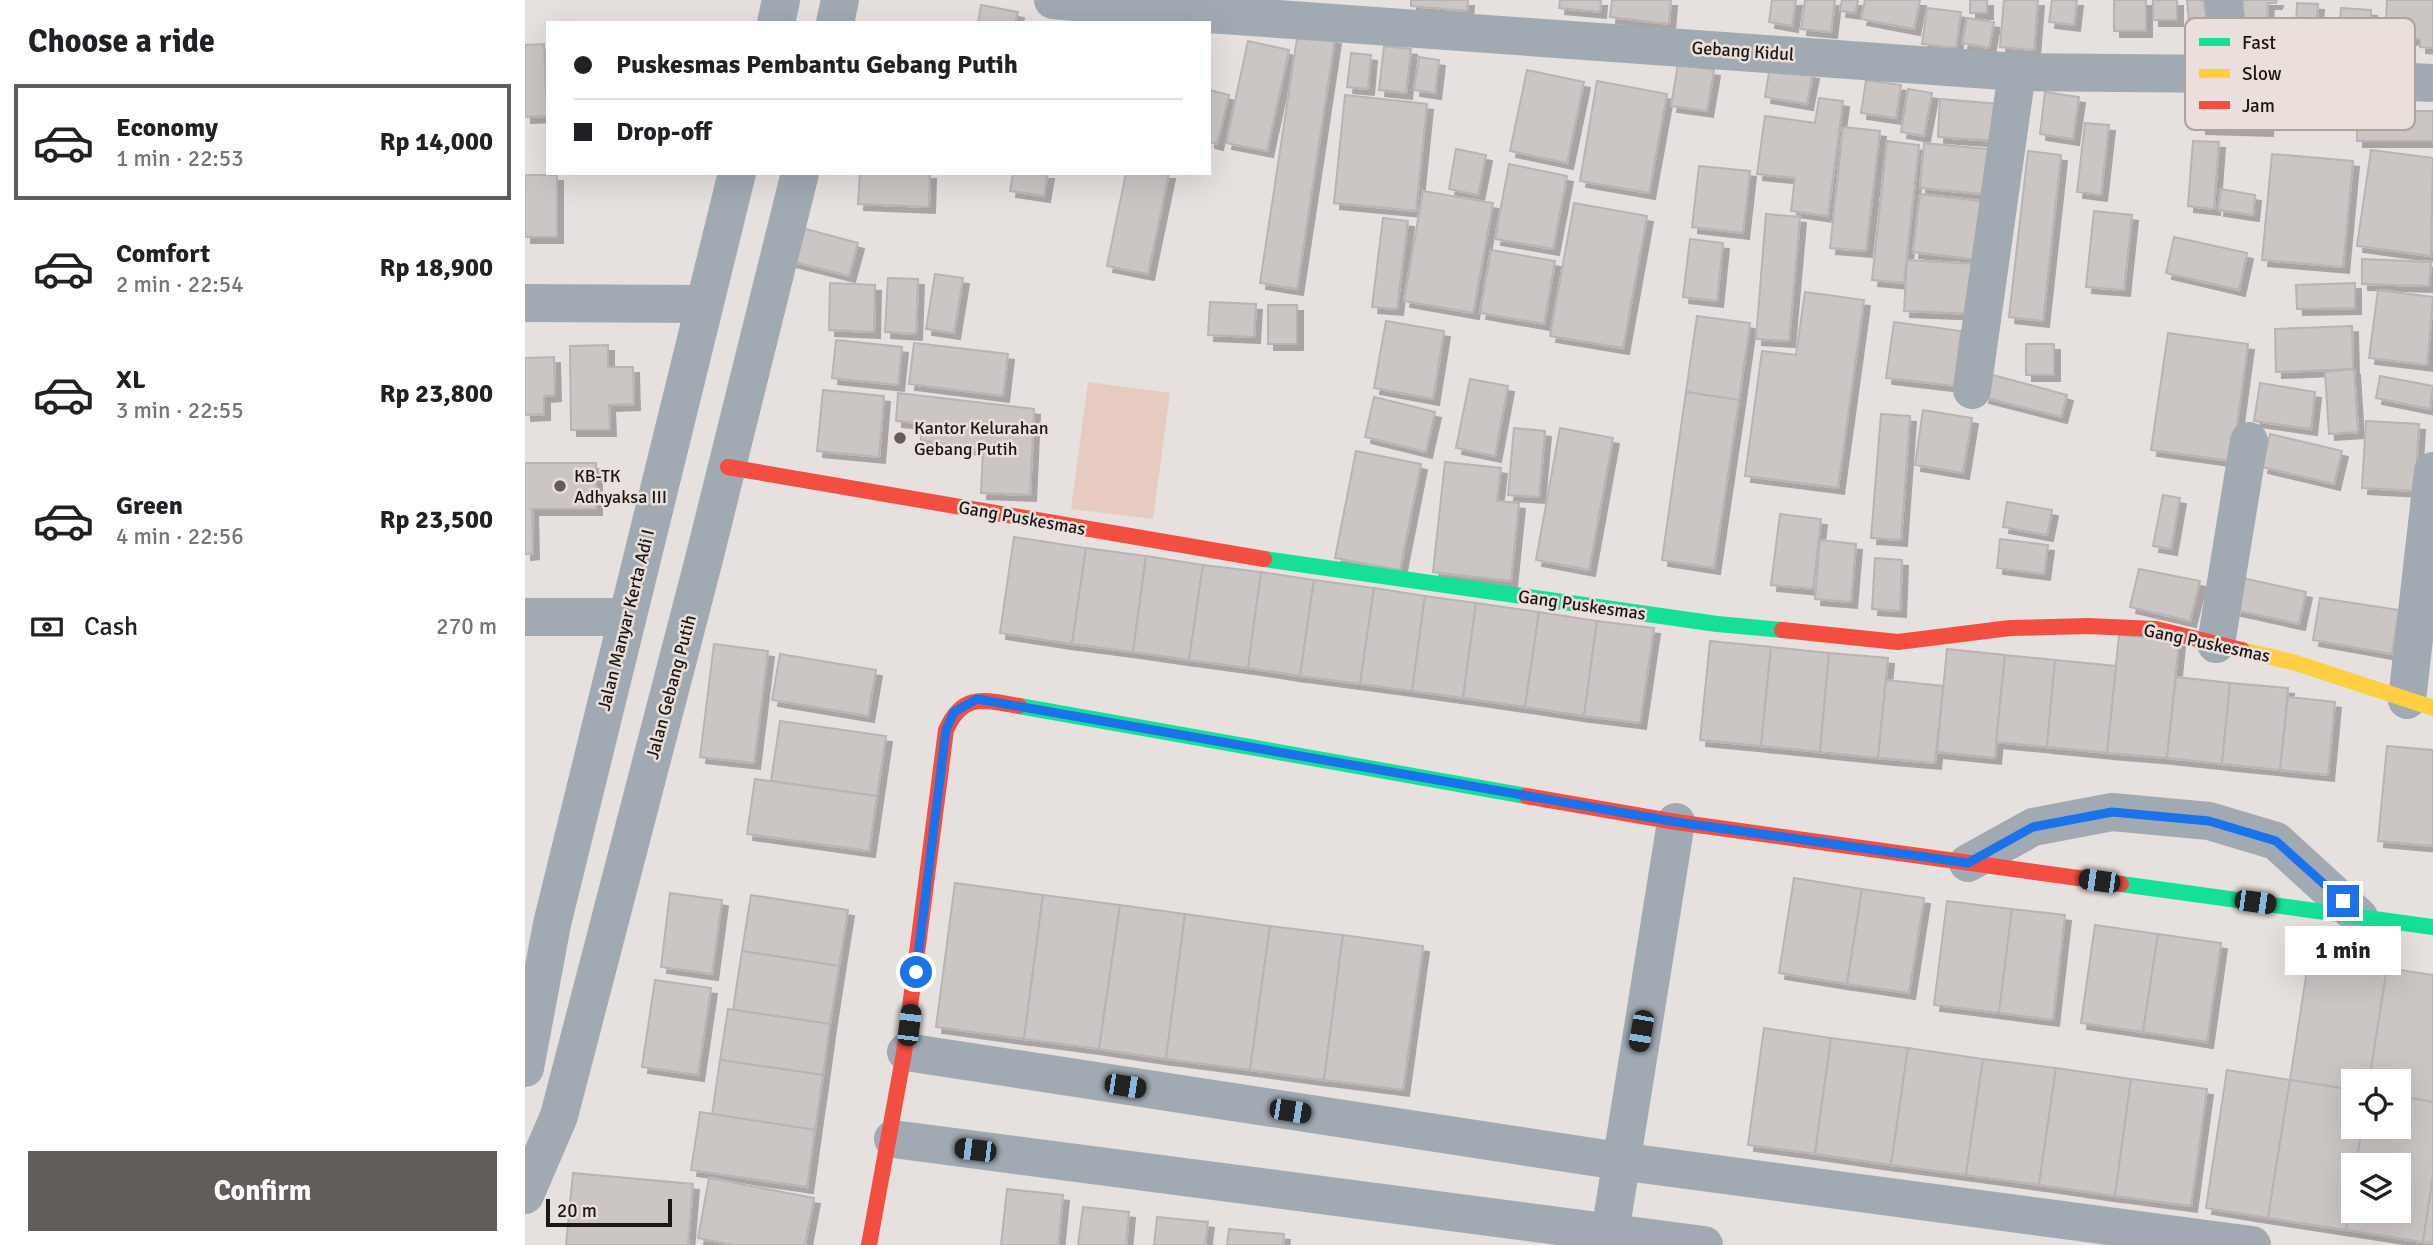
<!DOCTYPE html>
<meta charset="utf-8">
<style>
:root{--surface:#fff;--page:#f2f2f2;--text:#202124;--muted:#757577;--line:#e0e0e0;--accent:#625d5b}
body{margin:0;font-family:Signika,sans-serif;background:var(--page);color:var(--text);height:100vh;display:flex;flex-direction:column;font-size:26px;white-space:nowrap}
*{box-sizing:border-box;margin:0}
p{font-size:23px;color:var(--muted)}
.icon{flex:none;width:38px;height:38px;fill:none;stroke:currentColor;stroke-width:2;stroke-linecap:round;stroke-linejoin:round}
.map{position:relative;flex:1;overflow:hidden}
.drawer{display:flex;flex-direction:column;background:var(--surface);width:525px}
.drawer>*{flex:none}
.banner{position:absolute;left:21px;top:21px;width:665px;height:154px;border-radius:0px;box-shadow:0 7px 28px #0002;display:grid;align-content:center;height:154px;padding:0 28px;background:var(--surface)}
.fabs{position:absolute;left:1816px;top:1069px;display:grid;gap:14px}
.fabs a{display:grid;place-items:center;width:70px;height:70px;border-radius:0px;background:var(--surface);box-shadow:0 7px 28px #0002;font-size:35px}
.scale{position:absolute;left:21px;bottom:18px;width:126px;box-sizing:border-box;padding-left:7px;border:4px solid #1b1715;border-top:0;font-size:19px;line-height:24px;white-space:nowrap;color:#1b1715;-webkit-text-stroke:5px #eadfda;paint-order:stroke}
.end{position:absolute;width:32px;height:32px;margin:-16px;border:9px solid #1a73e8;background:#fff;box-shadow:0 0 0 4px #fff}
.from{border-radius:50%}
.bubble{position:absolute;height:49px;border-radius:0px;background:var(--surface);box-shadow:0 7px 28px #0002;font-size:23px;font-weight:800;line-height:49px;text-align:center}
.car{position:absolute;width:21px;height:42px;margin:-21px -10px;border-radius:9px;box-shadow:0 0 5px 2px #0007;background:linear-gradient(#222 24%,#8ab4d8 0 40%,#222 0 76%,#8ab4d8 0 86%,#222 0)}
.banner b{display:flex;align-items:center;gap:24px;height:66px;font-size:26px}
.banner b+b{border-top:2px solid var(--line)}
.banner i{width:18px;height:18px;background:var(--text)}
ul{padding:0;list-style:none}
li{display:flex;align-items:center;gap:21px;height:116px;margin:0 14px 10px;padding:0 14px;border:4px solid transparent;border-radius:0px}
li div{flex:1}
li b{display:block;font-size:26px}
li em{font-style:normal;font-weight:800}
li.current{border-color:var(--accent)}
li>.icon{width:63px;height:63px;stroke-width:1.5}
h2{padding:0 28px;font-size:32px;line-height:84px}
.pay{display:flex;align-items:center;gap:18px;height:77px;padding:0 28px;font-size:26px}
.pay p{margin-inline-start:auto}
.cta{display:flex;gap:14px;margin-top:auto;padding:14px 28px}
.cta a{flex:1;height:80px;border-radius:0px;background:var(--accent);color:#fff;font-size:28px;font-weight:800;line-height:80px;text-align:center}
main{display:flex;flex:1;min-height:0}
.map>svg:first-child{display:block}
.green{fill:#e8cbc0}
.building{fill:#cbc6c4;stroke:#b8b4b3;stroke-width:2;filter:url(#shadow)}
.lines{fill:none;stroke-linecap:round;stroke-linejoin:round}
.street{stroke:#a1aab3;stroke-width:38}
.fast{stroke:#16e098;stroke-width:16}
.slow{stroke:#ffcf43;stroke-width:16}
.jam{stroke:#f24e42;stroke-width:16}
.route{stroke:#1a73e8;stroke-width:9}
.poi-dot{fill:#625d5b;stroke:#eadfda;stroke-width:2.5}
.labels{text-anchor:middle;stroke-width:5;stroke-linejoin:round;paint-order:stroke}
.street-label{font-size:18px;fill:#1b1715;stroke:#eadfda}
.poi-label{font-size:18px;fill:#1b1715;stroke:#eadfda;text-anchor:start}
.key{fill:#eadfda;stroke:#aca39f;stroke-width:2}
.key-label{font-size:19px;fill:#1b1715}
</style>
<main>
<section class="drawer">
<h2>Choose a ride</h2>
<ul>
<li class="current"><svg class="icon" aria-label="car" viewBox="0 0 24 24"><path d="M5 17H2v-5l4-1 3-4h7l3 4 3 1v5h-3M9 17h6M6 11h13"/><circle cx="7" cy="17" r="2"/><circle cx="17" cy="17" r="2"/></svg><div><b>Economy</b><p>1 min · 22:53</p></div><em>Rp 14,000</em></li>
<li><svg class="icon" aria-label="car" viewBox="0 0 24 24"><path d="M5 17H2v-5l4-1 3-4h7l3 4 3 1v5h-3M9 17h6M6 11h13"/><circle cx="7" cy="17" r="2"/><circle cx="17" cy="17" r="2"/></svg><div><b>Comfort</b><p>2 min · 22:54</p></div><em>Rp 18,900</em></li>
<li><svg class="icon" aria-label="car" viewBox="0 0 24 24"><path d="M5 17H2v-5l4-1 3-4h7l3 4 3 1v5h-3M9 17h6M6 11h13"/><circle cx="7" cy="17" r="2"/><circle cx="17" cy="17" r="2"/></svg><div><b>XL</b><p>3 min · 22:55</p></div><em>Rp 23,800</em></li>
<li><svg class="icon" aria-label="car" viewBox="0 0 24 24"><path d="M5 17H2v-5l4-1 3-4h7l3 4 3 1v5h-3M9 17h6M6 11h13"/><circle cx="7" cy="17" r="2"/><circle cx="17" cy="17" r="2"/></svg><div><b>Green</b><p>4 min · 22:56</p></div><em>Rp 23,500</em></li>
</ul>
<div class="pay"><svg class="icon" aria-label="cash" viewBox="0 0 24 24"><path d="M3 7h18v10H3z"/><circle cx="12" cy="12" r="2"/></svg>Cash<p>270 m</p></div>
<div class="cta"><a>Confirm</a></div>
</section>
<div class="map">
<svg width="1908" height="1245" viewBox="0 0 1908 1245">
<defs>
<filter id="shadow"><feDropShadow dx="6" dy="6" stdDeviation="0" flood-color="#0004"/></filter>
</defs>
<rect width="100%" height="100%" fill="#e6e0de"/>
<polygon class="green" points="563,382 645,393 628,519 546,509"/>
<g class="building">
<polygon points="886,0 943,0 942,11 886,6"/>
<polygon points="1035,0 1076,0 1075,12 1034,8"/>
<polygon points="1087,0 1146,0 1144,24 1085,17"/>
<polygon points="1247,0 1271,0 1267,26 1244,22"/>
<polygon points="1280,0 1310,0 1306,32 1276,29"/>
<polygon points="1317,0 1333,0 1330,13 1315,11"/>
<polygon points="1340,0 1395,0 1389,29 1336,19"/>
<rect x="1445" y="0" width="17" height="13"/>
<polygon points="1479,0 1513,0 1509,50 1475,47"/>
<polygon points="1527,0 1552,0 1549,25 1524,22"/>
<rect x="1589" y="0" width="32" height="31"/>
<rect x="1628" y="0" width="24" height="20"/>
<polygon points="1662,0 1679,0 1682,28 1665,30"/>
<polygon points="1708,0 1752,0 1751,3 1743,3 1740,43 1715,42 1718,1"/>
<polygon points="1862,0 1908,0 1908,48 1895,47 1895,39 1860,38"/>
<polygon points="1772,3 1793,4 1790,46 1770,45"/>
<polygon points="456,5 493,12 490,23 453,23"/>
<polygon points="1402,8 1436,12 1431,48 1397,44"/>
<polygon points="1816,8 1846,10 1843,53 1813,51"/>
<polygon points="1442,18 1469,22 1464,48 1437,43"/>
<polygon points="773,32 810,38 772,289 735,283"/>
<polygon points="723,41 764,50 742,151 701,143"/>
<polygon points="19,44 22,116 0,117 0,45"/>
<polygon points="859,46 886,49 881,93 854,90"/>
<polygon points="826,53 846,55 843,89 822,87"/>
<polygon points="894,57 914,60 910,93 889,90"/>
<polygon points="1153,64 1189,70 1182,111 1146,106"/>
<polygon points="1245,66 1288,73 1282,104 1240,97"/>
<polygon points="1002,70 1059,82 1042,163 985,151"/>
<polygon points="1341,80 1376,85 1371,118 1336,113"/>
<polygon points="1072,81 1142,94 1124,193 1055,181"/>
<polygon points="1677,86 1744,88 1742,130 1675,128"/>
<polygon points="1383,89 1407,93 1399,136 1376,132"/>
<polygon points="684,90 704,95 692,144 684,142"/>
<polygon points="1520,92 1554,97 1548,139 1515,134"/>
<polygon points="820,95 902,104 891,211 809,203"/>
<polygon points="1294,98 1318,101 1303,216 1266,211 1270,178 1232,174 1240,116 1290,123"/>
<polygon points="1415,99 1475,104 1471,141 1413,137"/>
<rect x="1832" y="111" width="76" height="30"/>
<polygon points="1560,123 1584,125 1576,195 1552,192"/>
<polygon points="1318,127 1355,131 1341,251 1305,248"/>
<polygon points="1362,141 1394,145 1379,283 1347,280"/>
<polygon points="1668,141 1694,142 1689,209 1663,206"/>
<polygon points="1399,143 1471,150 1467,195 1395,188"/>
<polygon points="931,149 961,155 953,195 924,189"/>
<polygon points="1846,150 1908,158 1906,256 1832,246"/>
<polygon points="1503,151 1536,155 1518,321 1484,317"/>
<polygon points="1747,154 1828,161 1818,267 1737,260"/>
<polygon points="984,164 1042,176 1028,249 970,239"/>
<polygon points="1174,166 1225,171 1218,233 1167,227"/>
<polygon points="335,173 405,173 404,207 333,204"/>
<polygon points="488,173 523,173 519,196 485,191"/>
<polygon points="601,173 644,173 623,274 582,266"/>
<rect x="0" y="175" width="32" height="62"/>
<polygon points="1696,189 1730,195 1728,215 1693,210"/>
<polygon points="898,191 968,203 948,313 879,301"/>
<polygon points="1395,194 1471,203 1464,261 1388,252"/>
<polygon points="1049,203 1122,216 1098,348 1025,336"/>
<polygon points="1569,211 1607,215 1599,290 1561,287"/>
<polygon points="1241,214 1275,217 1264,341 1231,339"/>
<polygon points="858,218 883,221 872,309 847,307"/>
<polygon points="273,227 333,243 324,276 265,261"/>
<polygon points="1649,237 1722,253 1714,290 1641,273"/>
<polygon points="1165,239 1198,243 1192,301 1158,297"/>
<polygon points="966,250 1030,261 1019,324 955,313"/>
<polygon points="1837,259 1906,262 1904,286 1837,284"/>
<polygon points="1382,260 1452,264 1450,314 1379,311"/>
<polygon points="410,274 438,278 429,333 401,329"/>
<polygon points="363,278 393,279 391,334 360,332"/>
<polygon points="305,283 350,285 349,332 304,330"/>
<polygon points="1830,283 1830,308 1772,309 1771,285"/>
<polygon points="1853,290 1908,297 1902,365 1844,358"/>
<polygon points="1280,292 1339,300 1313,488 1220,476 1237,351 1271,355"/>
<polygon points="685,302 731,304 729,337 683,335"/>
<rect x="743" y="305" width="29" height="39"/>
<polygon points="1172,316 1225,323 1214,400 1161,392"/>
<polygon points="861,321 919,331 908,399 849,388"/>
<polygon points="1369,322 1436,331 1429,386 1361,378"/>
<polygon points="1827,326 1828,369 1751,372 1750,329"/>
<polygon points="1643,333 1723,344 1707,461 1626,450"/>
<polygon points="311,340 377,347 373,385 307,378"/>
<polygon points="389,343 483,354 478,396 384,384"/>
<rect x="1501" y="344" width="28" height="31"/>
<polygon points="83,345 83,367 108,367 109,404 84,405 85,430 46,430 45,346"/>
<polygon points="29,357 30,395 19,396 19,414 0,415 0,358"/>
<polygon points="1829,369 1833,432 1804,434 1800,372"/>
<polygon points="1464,374 1542,395 1536,417 1458,397"/>
<polygon points="1855,376 1908,386 1905,409 1851,398"/>
<polygon points="945,379 983,386 970,456 931,448"/>
<polygon points="1735,383 1790,392 1786,429 1729,421"/>
<polygon points="298,390 359,396 354,457 292,451"/>
<polygon points="1161,392 1214,400 1189,568 1137,560"/>
<polygon points="373,393 509,409 505,495 456,493 458,451 396,440 395,423 371,421"/>
<polygon points="849,397 910,412 901,452 840,437"/>
<polygon points="1398,410 1447,418 1438,473 1390,465"/>
<polygon points="1356,414 1385,416 1376,540 1346,538"/>
<polygon points="1841,421 1894,424 1890,491 1837,488"/>
<polygon points="989,428 1020,431 1014,497 983,495"/>
<polygon points="1035,428 1088,438 1064,570 1011,560"/>
<polygon points="1745,434 1817,451 1809,484 1737,467"/>
<polygon points="831,451 896,464 875,570 810,558"/>
<polygon points="920,462 976,468 972,501 994,503 986,581 908,572"/>
<polygon points="0,463 71,463 71,509 7,509 8,553 0,554"/>
<polygon points="1638,495 1655,498 1646,549 1628,546"/>
<polygon points="1482,502 1527,510 1522,535 1478,527"/>
<polygon points="1255,514 1296,519 1288,589 1246,585"/>
<polygon points="489,537 561,548 547,644 475,633"/>
<polygon points="1475,539 1523,545 1519,574 1472,568"/>
<polygon points="1295,540 1331,544 1326,602 1290,599"/>
<polygon points="561,548 621,556 608,652 547,644"/>
<polygon points="621,556 678,565 664,660 608,652"/>
<polygon points="1350,558 1377,560 1375,611 1347,609"/>
<polygon points="678,565 736,572 723,668 664,660"/>
<polygon points="1614,569 1675,581 1665,621 1605,607"/>
<polygon points="736,572 789,580 775,676 723,668"/>
<polygon points="1717,578 1781,592 1774,624 1710,610"/>
<polygon points="789,580 849,588 835,684 775,676"/>
<polygon points="849,588 900,596 887,691 835,684"/>
<polygon points="900,596 951,603 938,698 887,691"/>
<polygon points="1795,598 1874,610 1867,654 1788,640"/>
<polygon points="951,603 1014,612 1000,707 938,698"/>
<polygon points="1014,612 1072,621 1059,716 1000,707"/>
<polygon points="1072,621 1129,628 1115,723 1059,716"/>
<polygon points="1594,635 1654,641 1642,758 1582,753"/>
<polygon points="1185,641 1246,647 1236,746 1175,740"/>
<polygon points="189,644 243,651 229,763 175,757"/>
<polygon points="1246,647 1304,653 1295,752 1236,746"/>
<polygon points="1422,649 1480,655 1470,758 1412,752"/>
<polygon points="1304,653 1363,658 1353,758 1295,752"/>
<polygon points="255,654 351,670 343,716 247,700"/>
<polygon points="1480,655 1530,660 1522,747 1471,742"/>
<polygon points="1530,660 1591,666 1582,753 1522,747"/>
<polygon points="1651,677 1705,683 1697,764 1642,758"/>
<polygon points="1361,680 1418,686 1410,763 1353,758"/>
<polygon points="1705,683 1763,688 1755,770 1697,764"/>
<polygon points="1763,697 1810,702 1803,775 1755,770"/>
<polygon points="255,721 361,736 352,796 246,781"/>
<polygon points="1862,746 1908,750 1908,846 1853,841"/>
<polygon points="230,779 352,796 344,851 222,834"/>
<polygon points="1269,878 1337,889 1322,984 1254,973"/>
<polygon points="430,883 518,895 499,1039 411,1027"/>
<polygon points="1337,889 1399,898 1384,993 1322,984"/>
<polygon points="145,893 197,900 187,974 136,967"/>
<polygon points="226,895 323,910 314,966 217,951"/>
<polygon points="518,895 595,905 574,1049 499,1039"/>
<polygon points="1422,901 1487,909 1474,1013 1409,1005"/>
<polygon points="595,905 660,914 641,1059 574,1049"/>
<polygon points="1487,909 1540,915 1528,1020 1474,1013"/>
<polygon points="660,914 745,926 725,1070 641,1059"/>
<polygon points="1570,925 1633,934 1618,1032 1556,1023"/>
<polygon points="745,926 818,935 799,1080 725,1070"/>
<polygon points="1633,934 1696,943 1682,1042 1618,1032"/>
<polygon points="818,935 898,946 878,1090 799,1080"/>
<polygon points="217,951 314,966 305,1024 208,1010"/>
<polygon points="1784,957 1862,968 1844,1082 1829,1082 1829,1090 1765,1080"/>
<polygon points="1862,968 1908,975 1908,1102 1874,1096 1874,1082 1844,1082"/>
<polygon points="130,980 186,988 173,1075 117,1067"/>
<polygon points="203,1009 305,1024 298,1075 195,1060"/>
<polygon points="1239,1028 1306,1038 1290,1154 1223,1145"/>
<polygon points="1306,1038 1383,1048 1366,1165 1290,1154"/>
<polygon points="1383,1048 1458,1059 1441,1175 1366,1165"/>
<polygon points="1458,1059 1531,1068 1514,1185 1441,1175"/>
<polygon points="195,1060 298,1075 290,1130 187,1115"/>
<polygon points="1531,1068 1606,1079 1590,1196 1514,1185"/>
<polygon points="1702,1070 1765,1080 1743,1218 1681,1208"/>
<polygon points="1606,1079 1682,1089 1666,1206 1590,1196"/>
<polygon points="1765,1080 1829,1090 1829,1127 1837,1127 1821,1230 1743,1218"/>
<polygon points="1874,1096 1908,1102 1908,1176 1898,1242 1821,1230 1829,1180 1829,1211 1874,1211 1874,1166 1831,1166 1837,1127 1874,1127"/>
<polygon points="175,1112 290,1130 282,1187 166,1170"/>
<polygon points="48,1173 168,1184 163,1245 41,1245"/>
<polygon points="1908,1176 1908,1243 1898,1242"/>
<polygon points="184,1178 289,1198 280,1245 208,1245 173,1238"/>
<polygon points="482,1189 538,1195 533,1245 476,1245"/>
<polygon points="558,1207 604,1212 601,1245 553,1245"/>
<polygon points="632,1217 683,1222 680,1245 629,1245"/>
<polygon points="704,1229 759,1234 758,1245 702,1245"/>
</g>
<g class="lines">
<g class="street">
<polyline points="528,0 670,13 1492,72 1710,74 1908,83"/>
<polyline points="1698,0 1710,74"/>
<polyline points="251,23 256,0"/>
<polyline points="310,23 315,0"/>
<polyline points="0,303 179,304"/>
<polyline points="1447,390 1492,72"/>
<polyline points="0,617 101,617"/>
<polyline points="1691,644 1724,441"/>
<polyline points="1882,700 1908,471"/>
<polyline points="1443,863 1508,827 1587,812 1684,821 1751,841 1834,917"/>
<polyline points="381,1052 1094,1161 1727,1245"/>
<polyline points="0,1068 27,924 212,173"/>
<polyline points="368,1139 1179,1245"/>
<polyline points="0,1195 34,1116 178,563 275,173"/>
<polyline points="1083,1245 1151,822"/>
</g>
<g class="fast">
<polyline points="739,559 1192,624 1257,630"/>
<polyline points="494,706 1001,796"/>
<polyline points="1596,884 1908,927"/>
</g>
<polyline class="slow" points="1717,650 1771,663 1908,708"/>
<g class="jam">
<polyline points="203,467 739,559"/>
<polyline points="1257,630 1373,642 1485,628 1563,626 1631,629 1717,650"/>
<polyline points="1001,796 1151,822 1596,884"/>
<path d="M 344,1245 L 379,1053 L 421,730 C 438,692 459,700 494,706"/>
</g>
</g>
<g class="lines">
<polyline class="route" points="391,972 421,730 429,712 452,699 1151,822 1443,863 1508,827 1587,812 1684,821 1751,841 1818,901"/>
</g>
<g class="poi-dot">
<circle cx="375" cy="438" r="7"/>
<circle cx="35" cy="486" r="7"/>
</g>
<g class="labels">
<g class="street-label">
<text transform="translate(1218 51) rotate(4)" y="6">Gebang Kidul</text>
<text transform="translate(497 518) rotate(10)" y="6">Gang Puskesmas</text>
<text transform="translate(1057 605) rotate(8)" y="6">Gang Puskesmas</text>
<text transform="translate(101 620) rotate(-76)" y="6">Jalan Manyar Kerta Adi I</text>
<text transform="translate(1682 643) rotate(12)" y="6">Gang Puskesmas</text>
<text transform="translate(146 687) rotate(-75)" y="6">Jalan Gebang Putih</text>
</g>
<g class="poi-label">
<text x="389" y="434">Kantor Kelurahan<tspan x="389" dy="21">Gebang Putih</tspan></text>
<text x="49" y="482">KB-TK<tspan x="49" dy="21">Adhyaksa III</tspan></text>
</g>
</g>
<rect x="1660" y="18" width="230" height="112" rx="10" class="key"/>
<rect x="1674" y="38" width="31" height="8" fill="#16e098"/>
<rect x="1674" y="69" width="31" height="9" fill="#ffcf43"/>
<rect x="1674" y="101" width="31" height="8" fill="#f24e42"/>
<g class="key-label">
<text x="1717" y="49">Fast</text>
<text x="1717" y="80">Slow</text>
<text x="1717" y="112">Jam</text>
</g>
</svg>
<div class="fabs">
<a><svg class="icon" aria-label="locate" viewBox="0 0 24 24"><circle cx="12" cy="12" r="6"/><path d="M12 2v4M12 18v4M2 12h4M18 12h4"/></svg></a>
<a><svg class="icon" aria-label="layers" viewBox="0 0 24 24"><path d="M12 4l9 5-9 5-9-5zM3 14l9 5 9-5"/></svg></a>
</div>
<div class="scale">20 m</div>
<i class="end from" style="left:391px;top:972px"></i>
<i class="end" style="left:1818px;top:901px"></i>
<div class="bubble" style="left:1760px;top:926px;width:116px">1 min</div>
<i class="car" style="left:1574px;top:881px;rotate:278deg"></i>
<i class="car" style="left:1730px;top:902px;rotate:98deg"></i>
<i class="car" style="left:384px;top:1025px;rotate:7deg"></i>
<i class="car" style="left:1116px;top:1031px;rotate:190deg"></i>
<i class="car" style="left:600px;top:1086px;rotate:99deg"></i>
<i class="car" style="left:765px;top:1111px;rotate:99deg"></i>
<i class="car" style="left:450px;top:1150px;rotate:277deg"></i>
<div class="banner">
<b><i class="from"></i>Puskesmas Pembantu Gebang Putih</b>
<b><i></i>Drop-off</b>
</div>
</div>
</main>
